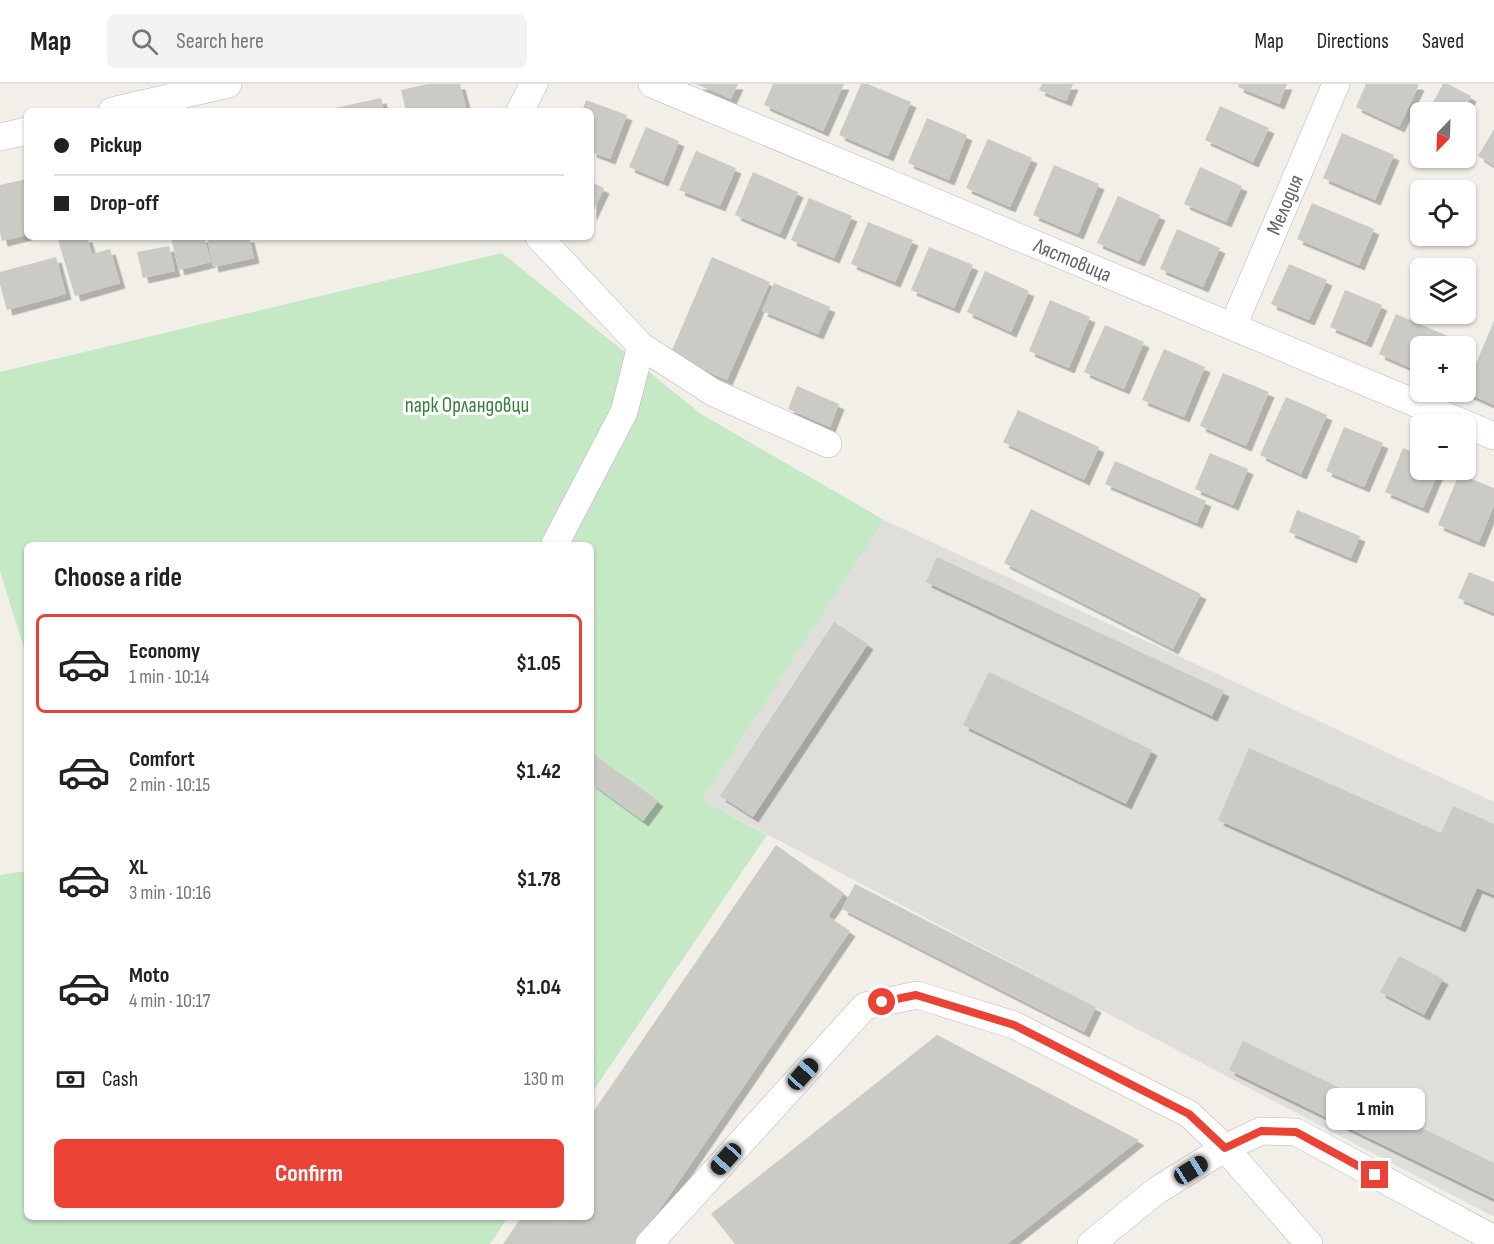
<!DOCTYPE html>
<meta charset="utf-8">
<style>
:root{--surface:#fff;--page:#f2f2f2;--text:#222;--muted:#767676;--line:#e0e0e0;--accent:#ea4335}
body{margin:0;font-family:"Sofia Sans Condensed",sans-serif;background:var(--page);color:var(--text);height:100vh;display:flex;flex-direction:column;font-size:22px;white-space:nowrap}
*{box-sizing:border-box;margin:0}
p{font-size:20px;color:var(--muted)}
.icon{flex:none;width:33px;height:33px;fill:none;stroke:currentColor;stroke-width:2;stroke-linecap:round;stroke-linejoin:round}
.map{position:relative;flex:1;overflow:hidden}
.side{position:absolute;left:24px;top:458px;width:570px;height:678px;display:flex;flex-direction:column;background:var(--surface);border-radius:9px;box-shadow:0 2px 4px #0004}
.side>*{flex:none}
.guide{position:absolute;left:24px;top:24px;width:570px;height:132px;border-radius:9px;box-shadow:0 2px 4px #0004;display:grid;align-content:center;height:132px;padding:0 30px;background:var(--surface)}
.needle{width:39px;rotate:203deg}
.fabs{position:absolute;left:1410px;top:18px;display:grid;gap:12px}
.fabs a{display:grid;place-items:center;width:66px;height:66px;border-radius:9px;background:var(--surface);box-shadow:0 2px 4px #0004;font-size:30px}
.end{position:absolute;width:27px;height:27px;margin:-14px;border:8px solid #ea4335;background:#fff;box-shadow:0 0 0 3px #fff}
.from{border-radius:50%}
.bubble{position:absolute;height:42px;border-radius:9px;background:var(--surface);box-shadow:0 2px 4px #0004;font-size:20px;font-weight:700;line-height:42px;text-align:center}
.car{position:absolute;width:18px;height:36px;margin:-18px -9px;border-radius:8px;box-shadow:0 0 4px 2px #0007;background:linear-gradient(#222 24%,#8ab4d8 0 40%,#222 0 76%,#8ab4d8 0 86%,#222 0)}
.guide b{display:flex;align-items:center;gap:21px;height:57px;font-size:22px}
.guide b+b{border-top:2px solid var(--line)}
.guide i{width:15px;height:15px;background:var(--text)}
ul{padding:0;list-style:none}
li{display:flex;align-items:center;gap:18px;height:99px;margin:0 12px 9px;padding:0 18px;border:3px solid transparent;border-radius:9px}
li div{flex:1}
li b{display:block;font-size:22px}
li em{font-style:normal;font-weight:700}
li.on{border-color:var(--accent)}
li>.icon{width:54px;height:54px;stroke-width:1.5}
h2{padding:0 30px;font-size:27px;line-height:72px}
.pay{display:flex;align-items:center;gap:15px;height:66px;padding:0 30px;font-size:22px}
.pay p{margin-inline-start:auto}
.cta{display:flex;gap:12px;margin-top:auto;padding:12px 30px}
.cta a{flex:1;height:69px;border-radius:9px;background:var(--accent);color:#fff;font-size:24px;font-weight:700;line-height:69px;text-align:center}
header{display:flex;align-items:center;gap:36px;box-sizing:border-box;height:84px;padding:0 30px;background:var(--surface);border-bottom:2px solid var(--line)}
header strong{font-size:28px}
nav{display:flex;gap:33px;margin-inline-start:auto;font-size:21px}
.search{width:420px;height:54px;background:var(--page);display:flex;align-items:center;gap:15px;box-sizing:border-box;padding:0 21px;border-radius:9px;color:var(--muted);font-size:22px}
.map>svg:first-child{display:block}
.industrial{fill:#e0deda}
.green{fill:#c5e8c5}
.building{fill:#cccac5;filter:url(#shadow)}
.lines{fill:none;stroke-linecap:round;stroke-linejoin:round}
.minor-casing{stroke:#b5b8bc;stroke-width:28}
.minor{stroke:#fff;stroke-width:27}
.route{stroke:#ea4335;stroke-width:8}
.labels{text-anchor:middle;stroke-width:6;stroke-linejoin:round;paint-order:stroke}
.street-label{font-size:21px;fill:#5f6368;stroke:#fff}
.park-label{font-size:21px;fill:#348238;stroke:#fff}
</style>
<header>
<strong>Map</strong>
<div class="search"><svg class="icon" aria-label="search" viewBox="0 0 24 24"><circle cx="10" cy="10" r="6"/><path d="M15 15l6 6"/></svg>Search here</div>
<nav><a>Map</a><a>Directions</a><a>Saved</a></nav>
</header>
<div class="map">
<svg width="1494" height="1160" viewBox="0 0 1494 1160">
<defs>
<filter id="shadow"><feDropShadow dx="5.5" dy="5.5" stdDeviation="0" flood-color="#0004"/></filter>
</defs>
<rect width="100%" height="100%" fill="#f1efe8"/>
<polygon class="industrial" points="884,436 1494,718 1494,1133 702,716"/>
<g class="green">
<polygon points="502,169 701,330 884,436 702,716 767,751 591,1010 591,460 27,460 27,574 0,487 0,288"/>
<polygon points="27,787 27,1132 508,1133 490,1160 0,1160 0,791"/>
</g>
<g class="building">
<polygon points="428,0 460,0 467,27 406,27 401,6"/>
<polygon points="696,0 738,0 731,15"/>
<polygon points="773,0 844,0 823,47 764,21"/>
<polygon points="861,0 868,0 911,18 888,72 839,51"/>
<polygon points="1042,0 1073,0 1066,17 1039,6"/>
<polygon points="1239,0 1287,0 1279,20 1238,3"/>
<polygon points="1366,0 1416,0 1419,1 1399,43 1356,23"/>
<polygon points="1443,0 1448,0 1471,12 1463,28 1428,28"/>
<polygon points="381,14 384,27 326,27 326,26"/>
<polygon points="586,16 627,31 610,75 591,68 591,27 582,27"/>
<polygon points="1220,22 1269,44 1253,78 1205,56"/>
<polygon points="927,34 967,51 949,96 908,79"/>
<polygon points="646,43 679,57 663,97 629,83"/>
<polygon points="1494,45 1494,82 1478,72"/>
<polygon points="1342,49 1394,71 1375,116 1323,94"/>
<polygon points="988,55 1032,74 1010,123 966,104"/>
<polygon points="696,67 736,84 720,122 679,106"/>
<polygon points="1054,81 1099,100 1078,150 1033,131"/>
<polygon points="1200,83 1242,102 1226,138 1184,120"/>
<polygon points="753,88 798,108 780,150 735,131"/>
<polygon points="27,95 27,151 2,157 0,148 0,101"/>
<polygon points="591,98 604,104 591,132"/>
<polygon points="1118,112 1160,131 1139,177 1097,159"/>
<polygon points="809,114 852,132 834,174 791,156"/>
<polygon points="1312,119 1374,145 1359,181 1297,155"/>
<polygon points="868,138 913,156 895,198 851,180"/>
<polygon points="1177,145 1220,164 1203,203 1160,185"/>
<polygon points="57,153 87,153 92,170 110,165 120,199 75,212"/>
<polygon points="175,153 204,153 211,178 179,186 171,154"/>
<polygon points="207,153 249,153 254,174 213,183"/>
<polygon points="169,162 175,187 143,194 137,168"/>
<polygon points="929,163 973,181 954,224 911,206"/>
<polygon points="56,173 66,210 7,226 0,200 0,188"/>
<polygon points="712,173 770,198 727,296 670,271"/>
<polygon points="1289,180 1327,196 1309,236 1271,220"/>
<polygon points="985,187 1029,207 1011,248 967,228"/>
<polygon points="774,199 830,223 818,250 762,227"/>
<polygon points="1345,206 1382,221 1366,258 1330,243"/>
<polygon points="1050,216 1090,233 1069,284 1029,267"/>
<polygon points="1396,230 1460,257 1458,262 1420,262 1420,288 1379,270"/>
<polygon points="1494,237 1494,321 1466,309 1466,303"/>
<polygon points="1105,241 1144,258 1124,305 1084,288"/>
<polygon points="1164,265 1205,283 1184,333 1142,316"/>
<polygon points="1223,289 1269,308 1246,362 1200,342"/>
<polygon points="797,302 839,320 830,343 788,325"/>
<polygon points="1286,313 1327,331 1301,390 1260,371"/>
<polygon points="1018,326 1099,363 1084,396 1003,358"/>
<polygon points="1344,343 1383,359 1364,403 1326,387"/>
<polygon points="1403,364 1420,371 1420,386 1439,386 1423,424 1385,408"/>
<polygon points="1210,369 1248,385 1233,421 1195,405"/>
<polygon points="1115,377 1206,417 1197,439 1105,400"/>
<polygon points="1459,390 1494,404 1494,421 1479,458 1438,441"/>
<polygon points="1031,425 1201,510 1173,565 1004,479"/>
<polygon points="1297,426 1360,452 1351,474 1289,448"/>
<polygon points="937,473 1224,607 1212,632 926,498"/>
<polygon points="1469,488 1494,498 1494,529 1458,514"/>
<polygon points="834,538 868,560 753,733 720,712"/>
<polygon points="989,588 1152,666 1126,720 963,641"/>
<polygon points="1249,664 1441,749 1453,722 1494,740 1494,811 1477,804 1460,843 1218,736"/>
<polygon points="591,668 658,717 643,737 591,699"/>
<polygon points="776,761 844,809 828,832 850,847 636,1160 503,1160 522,1132 591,1132 591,1031"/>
<polygon points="855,800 1096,923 1084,948 842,825"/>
<polygon points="1399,872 1443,895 1424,931 1380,908"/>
<polygon points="937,951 1139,1056 1007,1160 735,1160 711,1130"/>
<polygon points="1243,957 1494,1079 1494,1115 1229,986"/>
</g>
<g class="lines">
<g class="minor-casing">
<g id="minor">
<path id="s1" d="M 652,0 L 1494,352"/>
<polyline points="112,27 228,0"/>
<polyline points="520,27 534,0"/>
<polyline points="0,53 27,47"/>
<polyline points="539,153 641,262 714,309 828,360"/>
<path id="s2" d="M 1233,242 L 1336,0"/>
<polyline points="555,460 624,328 641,262"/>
<polyline points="649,1160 865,922 917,911 1014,941 1189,1030 1225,1064 1309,1160"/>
<polyline points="1091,1160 1156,1107 1225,1064 1261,1047 1296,1048 1494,1155"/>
</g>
</g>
<use href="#minor" class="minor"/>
</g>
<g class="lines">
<polyline class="route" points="882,918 916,911 1014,941 1189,1030 1225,1064 1261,1047 1296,1048 1375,1091"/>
</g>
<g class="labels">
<g class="street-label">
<text dy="7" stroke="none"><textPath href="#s2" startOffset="132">Мелодия</textPath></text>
<text dy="7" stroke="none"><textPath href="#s1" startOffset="456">Лястовица</textPath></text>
</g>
<g class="park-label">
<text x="467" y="328">парк Орландовци</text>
</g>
</g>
</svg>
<div class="fabs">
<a><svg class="needle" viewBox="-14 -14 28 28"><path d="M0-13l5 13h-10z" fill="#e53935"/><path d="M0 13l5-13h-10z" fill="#767676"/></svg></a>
<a><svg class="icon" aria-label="locate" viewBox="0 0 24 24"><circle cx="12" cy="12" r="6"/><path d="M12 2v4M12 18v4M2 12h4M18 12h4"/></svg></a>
<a><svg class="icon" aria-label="layers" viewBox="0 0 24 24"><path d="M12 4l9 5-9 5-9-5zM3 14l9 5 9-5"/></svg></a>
<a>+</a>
<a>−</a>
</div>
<i class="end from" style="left:882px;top:918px"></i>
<i class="end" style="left:1375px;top:1091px"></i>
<div class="bubble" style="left:1326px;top:1004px;width:99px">1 min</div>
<i class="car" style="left:803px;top:990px;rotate:42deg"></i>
<i class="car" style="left:726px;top:1075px;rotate:222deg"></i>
<i class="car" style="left:1191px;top:1086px;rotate:58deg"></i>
<div class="guide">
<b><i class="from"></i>Pickup</b>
<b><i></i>Drop-off</b>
</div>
<section class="side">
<h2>Choose a ride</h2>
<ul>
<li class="on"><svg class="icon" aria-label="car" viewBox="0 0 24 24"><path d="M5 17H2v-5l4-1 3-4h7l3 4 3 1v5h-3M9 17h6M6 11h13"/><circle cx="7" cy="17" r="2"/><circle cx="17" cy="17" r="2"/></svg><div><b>Economy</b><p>1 min · 10:14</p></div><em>$1.05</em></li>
<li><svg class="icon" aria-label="car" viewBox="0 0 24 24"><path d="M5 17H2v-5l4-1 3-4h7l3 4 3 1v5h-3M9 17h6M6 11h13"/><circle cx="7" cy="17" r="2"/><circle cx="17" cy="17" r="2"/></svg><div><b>Comfort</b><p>2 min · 10:15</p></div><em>$1.42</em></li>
<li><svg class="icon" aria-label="car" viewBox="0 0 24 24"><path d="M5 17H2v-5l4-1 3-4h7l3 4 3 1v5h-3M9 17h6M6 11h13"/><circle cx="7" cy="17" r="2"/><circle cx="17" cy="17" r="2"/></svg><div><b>XL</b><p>3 min · 10:16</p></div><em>$1.78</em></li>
<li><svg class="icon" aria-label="car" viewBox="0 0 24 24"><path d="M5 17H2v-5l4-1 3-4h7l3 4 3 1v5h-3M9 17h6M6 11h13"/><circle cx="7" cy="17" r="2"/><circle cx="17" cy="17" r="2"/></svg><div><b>Moto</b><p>4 min · 10:17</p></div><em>$1.04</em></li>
</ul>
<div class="pay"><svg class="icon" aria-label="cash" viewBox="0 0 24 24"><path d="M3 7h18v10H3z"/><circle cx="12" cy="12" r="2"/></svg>Cash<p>130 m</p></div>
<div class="cta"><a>Confirm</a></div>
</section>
</div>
